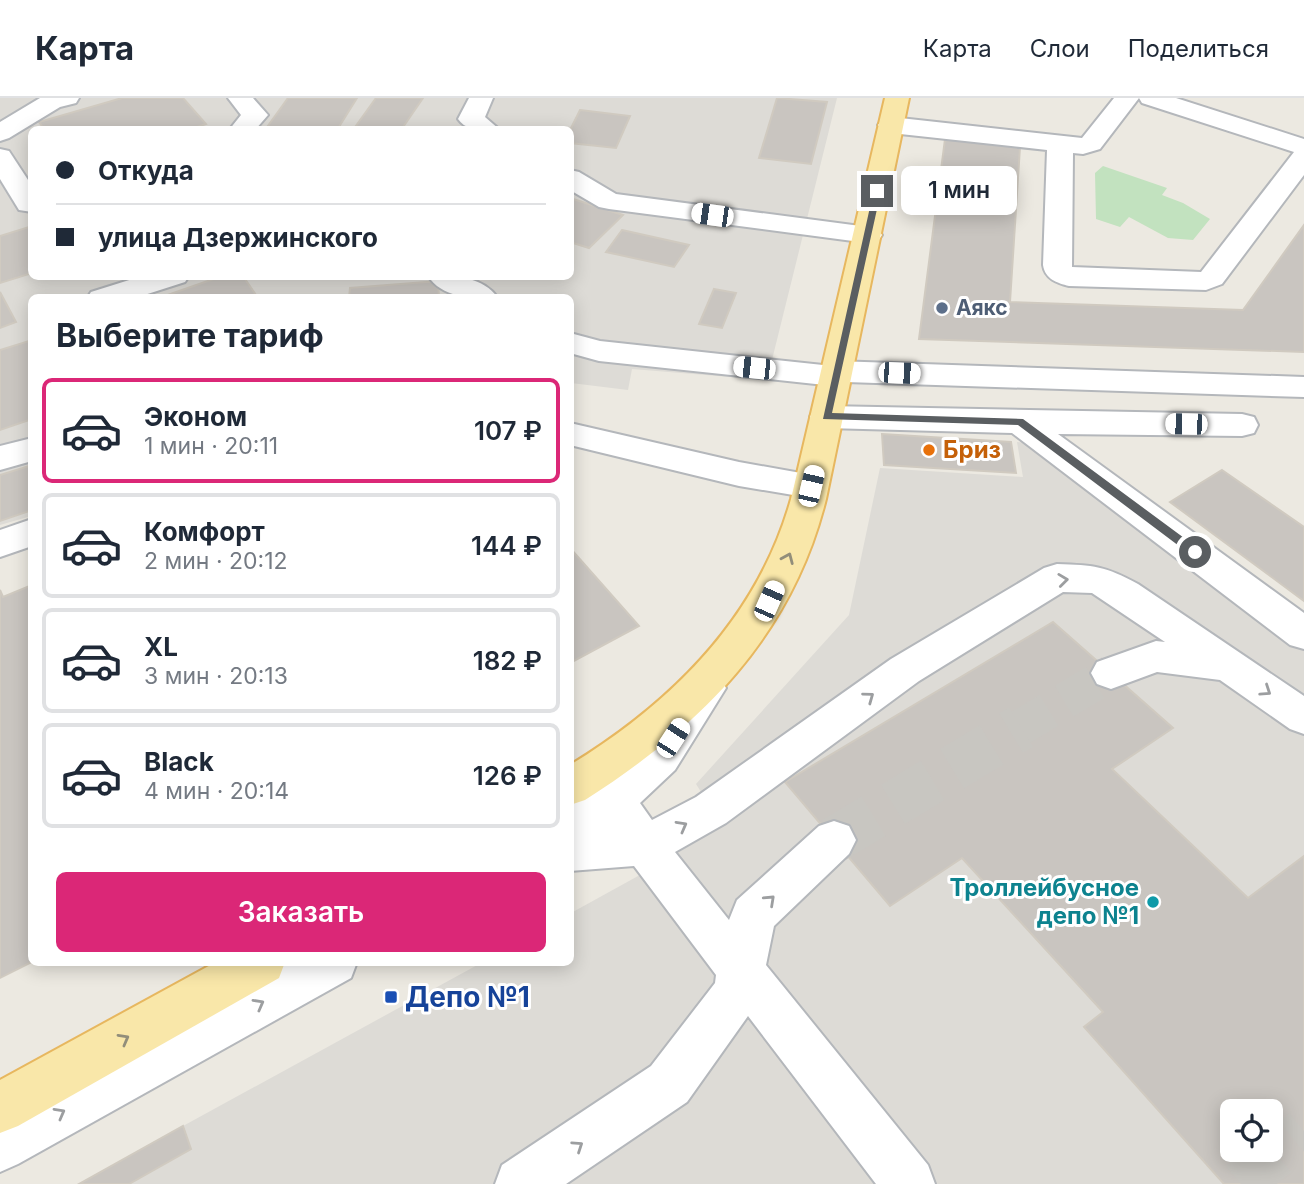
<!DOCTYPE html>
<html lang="ru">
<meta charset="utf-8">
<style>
:root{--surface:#fff;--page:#f6f6f7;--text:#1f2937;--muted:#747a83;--line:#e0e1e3;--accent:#db2777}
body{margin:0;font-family:Inter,sans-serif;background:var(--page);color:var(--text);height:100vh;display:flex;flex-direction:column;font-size:26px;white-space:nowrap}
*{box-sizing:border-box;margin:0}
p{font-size:23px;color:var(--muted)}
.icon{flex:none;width:38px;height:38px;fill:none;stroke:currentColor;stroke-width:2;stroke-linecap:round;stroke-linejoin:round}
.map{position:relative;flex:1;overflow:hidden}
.details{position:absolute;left:28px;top:196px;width:546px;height:672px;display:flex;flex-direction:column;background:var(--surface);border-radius:10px;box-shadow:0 4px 18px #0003}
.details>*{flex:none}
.guide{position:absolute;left:28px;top:28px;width:546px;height:154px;border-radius:10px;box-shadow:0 4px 18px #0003;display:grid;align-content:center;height:154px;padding:0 28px;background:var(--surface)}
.controls{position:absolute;left:1220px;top:1001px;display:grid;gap:14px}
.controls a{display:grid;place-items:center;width:63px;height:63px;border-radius:10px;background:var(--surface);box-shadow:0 4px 18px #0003;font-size:35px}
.end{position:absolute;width:32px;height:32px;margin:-16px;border:9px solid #5a5e61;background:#fff;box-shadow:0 0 0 4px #fff}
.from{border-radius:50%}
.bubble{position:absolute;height:49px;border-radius:10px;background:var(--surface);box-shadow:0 4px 18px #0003;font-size:23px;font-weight:600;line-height:49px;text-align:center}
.car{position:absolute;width:21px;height:42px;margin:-21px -10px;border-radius:9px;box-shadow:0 0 5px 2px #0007;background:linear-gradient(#fff 24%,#345 0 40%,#fff 0 76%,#345 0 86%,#fff 0)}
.guide b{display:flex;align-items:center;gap:24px;height:66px;font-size:26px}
.guide b+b{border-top:2px solid var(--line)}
.guide i{width:18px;height:18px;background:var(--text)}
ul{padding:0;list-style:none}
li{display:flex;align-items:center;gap:21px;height:105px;margin:0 14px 10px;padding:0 14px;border:4px solid var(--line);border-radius:10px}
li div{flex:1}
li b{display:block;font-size:26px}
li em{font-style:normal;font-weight:600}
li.active{border-color:var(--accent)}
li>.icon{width:63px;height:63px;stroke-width:1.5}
h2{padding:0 28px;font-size:32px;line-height:84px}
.action{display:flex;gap:14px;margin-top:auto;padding:14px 28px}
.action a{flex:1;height:80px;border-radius:10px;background:var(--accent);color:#fff;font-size:28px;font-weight:600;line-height:80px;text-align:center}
header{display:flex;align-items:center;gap:42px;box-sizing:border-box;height:98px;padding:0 35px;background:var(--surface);border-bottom:2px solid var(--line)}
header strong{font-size:33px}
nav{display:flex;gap:38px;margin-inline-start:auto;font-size:24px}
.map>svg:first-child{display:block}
.industrial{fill:#dddbd6;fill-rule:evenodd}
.green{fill:#c2e2bf}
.building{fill:#c9c5c0;stroke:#d0cac0;stroke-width:2;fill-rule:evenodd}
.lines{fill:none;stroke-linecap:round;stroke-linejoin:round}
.minor-tunnel-far1{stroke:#c8c6c1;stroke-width:36;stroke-dasharray:36 18;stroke-linecap:butt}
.minor-tunnel{stroke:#c8c6c1;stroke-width:46;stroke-dasharray:46 23;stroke-linecap:butt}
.minor-casing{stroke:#b4b7bb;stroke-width:4}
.major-casing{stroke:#e7b75f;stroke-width:4}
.minor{fill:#fff;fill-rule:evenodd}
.major{fill:#f9e7a9;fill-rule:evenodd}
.oneway{stroke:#928e7a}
.oneway2{stroke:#9c9ea0}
.route{fill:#5a5e61}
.service-dot{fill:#5c6f8a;stroke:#fff;stroke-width:2.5}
.food-dot{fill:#e8710a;stroke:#fff;stroke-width:2.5}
.culture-dot{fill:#0f9aa8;stroke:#fff;stroke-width:2.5}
.transit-dot{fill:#1a4fb4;stroke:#fff;stroke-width:2.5}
.labels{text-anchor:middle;stroke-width:6;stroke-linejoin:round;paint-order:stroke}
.far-service-label{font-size:21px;font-weight:bold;fill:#4e5e75;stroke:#fff;text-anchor:start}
.food-label{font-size:24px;font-weight:bold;fill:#c56008;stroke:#fff;text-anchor:start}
.culture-label{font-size:24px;font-weight:bold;fill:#0d838f;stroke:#fff;text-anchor:end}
.near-transit-label{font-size:28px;font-weight:bold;fill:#164399;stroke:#fff;text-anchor:start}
</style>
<header>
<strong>Карта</strong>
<nav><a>Карта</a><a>Слои</a><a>Поделиться</a></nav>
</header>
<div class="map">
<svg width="1304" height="1086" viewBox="0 0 1304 1086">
<rect width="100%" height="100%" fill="#ece9e1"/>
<g class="industrial">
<path d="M 0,0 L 837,0 L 767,282 L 632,271 L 628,292 L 571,285 L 570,200 L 32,200 L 31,418 L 0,427 ZM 32,32 L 570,32 L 570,178 L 32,178 Z"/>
<path d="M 1017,344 L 1029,345 L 1304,550 L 1304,1086 L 129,1086 L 191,1051 L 183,1028 L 481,865 L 570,864 L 571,815 L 658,767 L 722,727 L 696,686 L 849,517 L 880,370 L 1023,379 ZM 1232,1013 L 1270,1013 L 1270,1052 L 1232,1052 Z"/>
</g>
<polygon class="green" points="1103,68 1167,90 1162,97 1183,105 1210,121 1193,142 1168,140 1129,119 1120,129 1096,121 1095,75"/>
<g class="building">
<polygon points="122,0 183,0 206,26 188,32 45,32 39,24"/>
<polygon points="288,0 357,0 337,32 265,32"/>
<polygon points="376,0 423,0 401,32 353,32"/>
<polygon points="777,0 827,4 811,66 759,60"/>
<polygon points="580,12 630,18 616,50 570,45 570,32"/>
<polygon points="945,41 1020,49 1010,204 1243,212 1304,127 1304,254 919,241"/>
<polygon points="570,100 623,117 589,150 570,144"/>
<polygon points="32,128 32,175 0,185 0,138"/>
<polygon points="622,132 689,147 674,169 606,154"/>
<polygon points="222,178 243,178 258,200 159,200"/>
<polygon points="438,183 439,200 349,200 350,190"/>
<polygon points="714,191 736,195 722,230 699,226"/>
<polygon points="0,194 16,224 0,230"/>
<polygon points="32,242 32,321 0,332 0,252"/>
<polygon points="882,336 1011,344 1016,375 884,367"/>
<polygon points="32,367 32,412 0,423 0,377"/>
<polygon points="1222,372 1304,429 1304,503 1170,404"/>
<polygon points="570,450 639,528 570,565"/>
<polygon points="32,487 32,864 0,880 0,492 3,499"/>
<path d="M 1053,524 L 1173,630 L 1112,671 L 1248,800 L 1304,758 L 1304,1086 L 1224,1086 L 1084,929 L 1103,914 L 962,760 L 890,808 L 785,684 ZM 1232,1013 L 1270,1013 L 1270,1052 L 1232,1052 Z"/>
<polygon points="183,1028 191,1051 129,1086 79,1086"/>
</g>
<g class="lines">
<polyline class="minor-tunnel-far1" points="1018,631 1111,575"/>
<g class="minor-tunnel">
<polyline points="834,742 1021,629"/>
<polyline points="1241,1086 1304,1033"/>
</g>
<g class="minor-casing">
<g id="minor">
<polygon points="40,0 79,0 76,5 60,9 9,40 0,43 0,24"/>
<polygon points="228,0 253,0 268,17 255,32 229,32 241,17"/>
<path d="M 469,0 L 493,0 L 485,19 L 500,32 C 485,32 468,35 458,21 Z"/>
<path d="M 1114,0 L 1176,0 L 1304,41 L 1304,77 L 1222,186 L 1206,192 L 1069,188 C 1057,185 1045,181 1043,167 L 1047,52 L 891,35 L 882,32 L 878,27 L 882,22 L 891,19 L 1082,40 ZM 1139,0 L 1142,5 L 1294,54 L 1201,174 L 1072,169 L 1073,55 L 1083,56 L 1100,51 Z"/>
<polygon points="0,51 9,53 32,88 32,114 19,112 0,81"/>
<polygon points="570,72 579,74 616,96 868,129 878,131 882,137 878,143 868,145 609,111 599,109 570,92"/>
<polygon points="142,178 189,178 185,184 135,200 87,200 91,194"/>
<path d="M 428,178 C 452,178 482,177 498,200 C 473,200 443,201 428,178 Z"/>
<polygon points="570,235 600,243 823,267 835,263 1304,279 1304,299 846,284 834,288 599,263 570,255"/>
<polygon points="826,308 1242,316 1254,319 1258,327 1254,335 1242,338 1058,336 1304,515 1304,551 1290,547 1012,335 826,330 814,327 810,319 814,311"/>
<polygon points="570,325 739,364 823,379 828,388 823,397 811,400 739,388 570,347"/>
<polygon points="32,340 32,363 0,372 0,348"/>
<polygon points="32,421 32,448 0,459 0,432"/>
<path d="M 1057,466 C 1094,467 1105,468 1138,486 L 1304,598 L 1304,636 L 1290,631 L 1220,582 L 1157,574 L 1111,591 L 1097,586 L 1091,575 L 1097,564 L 1156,543 L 1165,544 L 1092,495 L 1063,494 L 919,583 L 726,725 L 675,754 L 729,822 L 737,802 L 819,728 L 834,723 L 849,728 L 856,742 L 849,756 L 774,828 L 766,867 L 928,1067 L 935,1086 L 876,1086 L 748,918 L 687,1004 L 566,1086 L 495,1086 L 502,1067 L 651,968 L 715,885 L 716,877 L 634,768 L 570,773 L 570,706 L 599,689 L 645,648 L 692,579 L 706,574 L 720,579 L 726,590 L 675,672 L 640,705 L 652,722 L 696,699 L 891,561 L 1044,470 Z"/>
<polygon points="287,864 357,864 351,880 18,1066 0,1074 0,1020"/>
</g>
</g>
<g class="major-casing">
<g id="major">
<path d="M 885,0 L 909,0 L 826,401 C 792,538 701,628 585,702 L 570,707 L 570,667 C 673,604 758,519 791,401 Z"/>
<polygon points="216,864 285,864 279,880 18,1028 0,1035 0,982"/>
</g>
</g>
<use href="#minor" class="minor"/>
<use href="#major" class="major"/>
</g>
<defs><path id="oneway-chevron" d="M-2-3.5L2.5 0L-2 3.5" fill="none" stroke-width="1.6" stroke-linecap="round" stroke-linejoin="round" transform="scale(1.75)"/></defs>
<g class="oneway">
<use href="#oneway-chevron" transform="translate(788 460) rotate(-67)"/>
<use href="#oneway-chevron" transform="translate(124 941) rotate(-29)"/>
</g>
<g class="oneway2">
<use href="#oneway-chevron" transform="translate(1063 482) rotate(-7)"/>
<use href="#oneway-chevron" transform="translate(1266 593) rotate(34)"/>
<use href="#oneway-chevron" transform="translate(869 599) rotate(-36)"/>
<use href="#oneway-chevron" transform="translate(682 728) rotate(-29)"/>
<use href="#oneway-chevron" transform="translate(770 802) rotate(-43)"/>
<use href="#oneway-chevron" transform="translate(259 906) rotate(-29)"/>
<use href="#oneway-chevron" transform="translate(60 1015) rotate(-29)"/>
<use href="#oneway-chevron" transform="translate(578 1048) rotate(-34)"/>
</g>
<polygon class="route" points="874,91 881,93 832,315 1023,321 1199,451 1199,457 1191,457 1018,327 823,321"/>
<circle class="service-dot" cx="942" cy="210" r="7"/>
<circle class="food-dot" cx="929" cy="352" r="7"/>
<circle class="culture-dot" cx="1153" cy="804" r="7"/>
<rect class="transit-dot" x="384" y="892" width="14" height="14" rx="3.5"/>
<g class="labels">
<g class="far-service-label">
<text x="956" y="217">Аякс</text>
</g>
<g class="food-label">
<text x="943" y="360">Бриз</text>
</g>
<g class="culture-label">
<text x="1139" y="798">Троллейбусное<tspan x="1139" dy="28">депо №1</tspan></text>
</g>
<g class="near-transit-label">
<text x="405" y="909">Депо №1</text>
</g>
</g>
</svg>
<div class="controls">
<a><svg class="icon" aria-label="locate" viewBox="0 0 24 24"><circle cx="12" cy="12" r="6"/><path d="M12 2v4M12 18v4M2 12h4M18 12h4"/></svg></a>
</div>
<i class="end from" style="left:1195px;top:454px"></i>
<i class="end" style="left:877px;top:93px"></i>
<div class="bubble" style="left:901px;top:68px;width:116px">1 мин</div>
<i class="car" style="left:712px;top:117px;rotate:278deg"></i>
<i class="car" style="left:754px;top:270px;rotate:276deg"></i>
<i class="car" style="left:899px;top:275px;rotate:92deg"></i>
<i class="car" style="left:1186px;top:326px;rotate:271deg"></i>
<i class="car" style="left:811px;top:388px;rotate:13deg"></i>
<i class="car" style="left:769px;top:503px;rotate:24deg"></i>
<i class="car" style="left:673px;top:640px;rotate:33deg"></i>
<div class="guide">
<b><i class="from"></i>Откуда</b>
<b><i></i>улица Дзержинского</b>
</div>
<section class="details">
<h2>Выберите тариф</h2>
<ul>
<li class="active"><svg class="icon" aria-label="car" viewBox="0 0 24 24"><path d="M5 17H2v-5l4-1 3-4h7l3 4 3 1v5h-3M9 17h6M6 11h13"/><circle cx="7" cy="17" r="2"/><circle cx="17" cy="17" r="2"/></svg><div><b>Эконом</b><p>1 мин · 20:11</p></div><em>107 ₽</em></li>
<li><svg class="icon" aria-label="car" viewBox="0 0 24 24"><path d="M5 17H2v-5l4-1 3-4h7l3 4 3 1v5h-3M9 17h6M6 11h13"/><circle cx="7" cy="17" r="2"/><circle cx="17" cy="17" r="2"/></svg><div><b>Комфорт</b><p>2 мин · 20:12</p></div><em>144 ₽</em></li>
<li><svg class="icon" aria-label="car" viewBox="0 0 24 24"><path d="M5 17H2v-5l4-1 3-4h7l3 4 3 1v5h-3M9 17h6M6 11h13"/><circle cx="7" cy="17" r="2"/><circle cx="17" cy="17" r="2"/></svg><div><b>XL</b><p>3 мин · 20:13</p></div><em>182 ₽</em></li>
<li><svg class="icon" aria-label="car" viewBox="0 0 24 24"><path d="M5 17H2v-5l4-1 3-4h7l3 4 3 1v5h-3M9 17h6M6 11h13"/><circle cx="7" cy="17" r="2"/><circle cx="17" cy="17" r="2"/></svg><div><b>Black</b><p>4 мин · 20:14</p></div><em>126 ₽</em></li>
</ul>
<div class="action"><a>Заказать</a></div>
</section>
</div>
